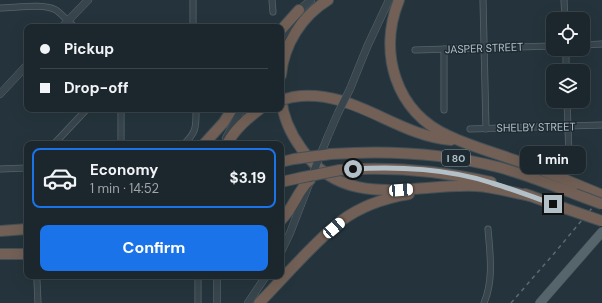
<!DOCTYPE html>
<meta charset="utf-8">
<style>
:root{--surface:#1c272d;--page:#293339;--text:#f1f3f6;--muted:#a0a5aa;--line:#3a4449;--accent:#1a73e8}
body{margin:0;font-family:"DM Sans",sans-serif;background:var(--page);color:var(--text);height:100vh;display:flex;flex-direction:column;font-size:15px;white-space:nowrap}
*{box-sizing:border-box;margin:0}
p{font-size:13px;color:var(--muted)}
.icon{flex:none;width:22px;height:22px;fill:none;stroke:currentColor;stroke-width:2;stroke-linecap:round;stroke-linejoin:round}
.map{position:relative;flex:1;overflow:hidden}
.details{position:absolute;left:24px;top:141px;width:260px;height:138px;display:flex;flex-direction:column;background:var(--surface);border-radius:8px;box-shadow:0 4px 16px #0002,0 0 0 1px var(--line)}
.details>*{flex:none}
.banner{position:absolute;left:24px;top:24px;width:260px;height:88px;border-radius:8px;box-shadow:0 4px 16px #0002,0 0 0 1px var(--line);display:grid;align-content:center;height:88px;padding:0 16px;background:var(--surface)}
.fabs{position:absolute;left:546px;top:12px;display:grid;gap:8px}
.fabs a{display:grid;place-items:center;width:44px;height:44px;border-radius:8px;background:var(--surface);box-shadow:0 4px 16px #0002,0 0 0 1px var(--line);font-size:20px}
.end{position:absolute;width:18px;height:18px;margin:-9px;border:5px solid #b4c0c8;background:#111;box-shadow:0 0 0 2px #111}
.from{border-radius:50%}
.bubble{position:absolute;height:28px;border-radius:8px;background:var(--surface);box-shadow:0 4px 16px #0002,0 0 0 1px var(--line);font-size:13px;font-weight:700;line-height:28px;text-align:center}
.car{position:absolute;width:12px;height:24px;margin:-12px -6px;border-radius:5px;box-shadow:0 0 3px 1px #0007;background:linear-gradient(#fff 24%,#345 0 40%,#fff 0 76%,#345 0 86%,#fff 0)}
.banner b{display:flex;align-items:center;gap:14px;height:38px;font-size:15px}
.banner b+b{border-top:1px solid var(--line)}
.banner i{width:10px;height:10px;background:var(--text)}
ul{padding:7px 0 0;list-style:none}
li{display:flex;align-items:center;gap:12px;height:60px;margin:0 8px 6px;padding:0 8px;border:2px solid transparent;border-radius:8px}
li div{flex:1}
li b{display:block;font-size:15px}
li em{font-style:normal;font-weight:700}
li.current{border-color:var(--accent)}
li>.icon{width:36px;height:36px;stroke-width:1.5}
.button{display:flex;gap:8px;margin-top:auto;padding:8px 16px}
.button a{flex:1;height:46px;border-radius:8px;background:var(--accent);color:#fff;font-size:16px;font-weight:700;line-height:46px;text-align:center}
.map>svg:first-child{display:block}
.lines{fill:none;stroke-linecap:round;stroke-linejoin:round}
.minor-casing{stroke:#56636a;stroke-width:7}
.tertiary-casing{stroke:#56636a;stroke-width:8}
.primary-casing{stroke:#445158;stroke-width:10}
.motorway-casing{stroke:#435057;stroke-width:12}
.minor{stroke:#38454c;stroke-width:5.5}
.tertiary{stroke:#38454c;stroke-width:7}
.primary{stroke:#56656c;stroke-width:9}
.motorway{stroke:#726056;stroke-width:10}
.rail{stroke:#5b6a73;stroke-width:1.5;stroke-dasharray:4 4;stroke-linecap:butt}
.tertiary-bridge-casing{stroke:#56636a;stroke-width:8;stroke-linecap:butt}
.motorway-bridge-casing{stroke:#435057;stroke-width:12;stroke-linecap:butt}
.tertiary-bridge{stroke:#38454c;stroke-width:7}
.motorway-bridge{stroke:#726056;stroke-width:10}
.route{stroke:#b4c0c8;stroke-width:5}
.labels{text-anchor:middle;stroke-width:3;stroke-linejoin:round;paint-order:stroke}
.shield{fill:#1d2a31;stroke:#87939b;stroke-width:1}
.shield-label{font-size:10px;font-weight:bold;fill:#b4c0c8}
.street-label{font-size:11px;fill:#b4c0c8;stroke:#1d2a31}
</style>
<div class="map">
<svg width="602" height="303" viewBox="0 0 602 303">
<rect width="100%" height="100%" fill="#25343c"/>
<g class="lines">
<g class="minor-casing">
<g id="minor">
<polyline points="193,0 193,27"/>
<polyline points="272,0 273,12"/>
<polyline points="483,0 486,129"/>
<polyline points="564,0 565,19"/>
<path d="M 0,8 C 15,8 44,3 56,10 C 63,15 68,22 75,27"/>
<polyline points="583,45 602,44"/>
<polyline points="444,49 444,110"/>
<polyline points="566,49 566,71"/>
<polyline points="415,50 553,46"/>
<polyline points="567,101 569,155"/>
<polyline points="121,109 121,144"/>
<polyline points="470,129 602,125"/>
<polyline points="54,144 87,109"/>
<path d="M 184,144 C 197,132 196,126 196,109"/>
<polyline points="0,169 27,168"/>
<polyline points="198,276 198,303"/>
<polyline points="37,281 38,303"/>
<path d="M 484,303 C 494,279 490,254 488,229"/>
</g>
</g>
<g class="tertiary-casing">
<g id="tertiary">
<polyline points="62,27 88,0"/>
<polyline points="281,43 299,10 311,0"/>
<polyline points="350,89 367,47 389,0"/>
<polyline points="0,94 27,65"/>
<polyline points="328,136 338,113"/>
<polyline points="226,138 242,109"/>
<polyline points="281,252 290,233 309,184"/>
<polyline points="217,276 217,303"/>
<polyline points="248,303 266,276"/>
</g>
</g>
<g class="primary-casing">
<polyline id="primary" points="540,303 602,232"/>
</g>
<g class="motorway-casing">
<g id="motorway">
<path d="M 399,0 C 378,52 395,112 449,136 C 472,147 499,154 523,163 C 550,173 576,184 602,195"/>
<polyline points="281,30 299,10"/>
<path d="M 281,75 C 284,44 302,16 328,0"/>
<path d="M 293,97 C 351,87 396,136 451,140"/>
<path d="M 281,98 C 283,117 290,133 301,148 C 345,212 413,183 476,186 C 495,187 513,193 531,196"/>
<polyline points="204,144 224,122 232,109"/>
<path d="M 227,144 C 235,129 247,119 260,109"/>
<path d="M 331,154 C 387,150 443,153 498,167 C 524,174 550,184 575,194"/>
<polyline points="281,162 294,159"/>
<path d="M 340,170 C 392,166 441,171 491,182"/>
<polyline points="281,182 299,178"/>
<polyline points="525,194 564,208"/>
<path d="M 281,220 C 294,208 298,189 310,180"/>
<polyline points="0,231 27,229"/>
<polyline points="0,254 27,254"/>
<path d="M 259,303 C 285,277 312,244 341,221 C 361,206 385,198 409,194"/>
</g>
</g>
<use href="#minor" class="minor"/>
<use href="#tertiary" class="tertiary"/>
<use href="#primary" class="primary"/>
<use href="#motorway" class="motorway"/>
<polyline class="rail" points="511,303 557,250 602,196"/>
<g class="tertiary-bridge-casing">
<g id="tertiary-bridge">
<polyline points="338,113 350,89"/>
<polyline points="311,178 328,136"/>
</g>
</g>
<g class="motorway-bridge-casing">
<g id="motorway-bridge">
<polyline points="281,100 293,97"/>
<polyline points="294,159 331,154"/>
<polyline points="299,178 340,170"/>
<polyline points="575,194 602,204"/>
<polyline points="564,208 602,221"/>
</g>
</g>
<use href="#tertiary-bridge" class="tertiary-bridge"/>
<use href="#motorway-bridge" class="motorway-bridge"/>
</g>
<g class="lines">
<path class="route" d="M 353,169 C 397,166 450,169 492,183 C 512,189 533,197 553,204"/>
</g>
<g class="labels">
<rect class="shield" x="442" y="150" width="28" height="16" rx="3"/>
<g class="shield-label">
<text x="456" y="162">I 80</text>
</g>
<g class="street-label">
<text transform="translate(484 48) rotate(-2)" y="4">JASPER STREET</text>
<text transform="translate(536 127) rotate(-1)" y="4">SHELBY STREET</text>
</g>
</g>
</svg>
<div class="fabs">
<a><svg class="icon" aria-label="locate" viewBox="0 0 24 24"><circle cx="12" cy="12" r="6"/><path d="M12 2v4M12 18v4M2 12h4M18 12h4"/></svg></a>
<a><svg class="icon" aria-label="layers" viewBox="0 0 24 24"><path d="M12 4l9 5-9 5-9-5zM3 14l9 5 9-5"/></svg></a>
</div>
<i class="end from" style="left:353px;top:169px"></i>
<i class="end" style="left:553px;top:204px"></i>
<div class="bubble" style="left:520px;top:146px;width:66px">1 min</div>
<i class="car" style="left:401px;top:190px;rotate:86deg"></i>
<i class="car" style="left:334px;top:228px;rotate:49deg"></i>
<div class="banner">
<b><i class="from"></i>Pickup</b>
<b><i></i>Drop-off</b>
</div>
<section class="details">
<ul>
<li class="current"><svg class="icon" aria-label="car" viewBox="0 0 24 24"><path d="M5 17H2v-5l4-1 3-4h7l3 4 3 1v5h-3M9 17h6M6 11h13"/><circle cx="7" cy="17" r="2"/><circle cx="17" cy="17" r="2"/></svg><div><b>Economy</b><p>1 min · 14:52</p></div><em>$3.19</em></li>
</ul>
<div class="button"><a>Confirm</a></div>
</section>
</div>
